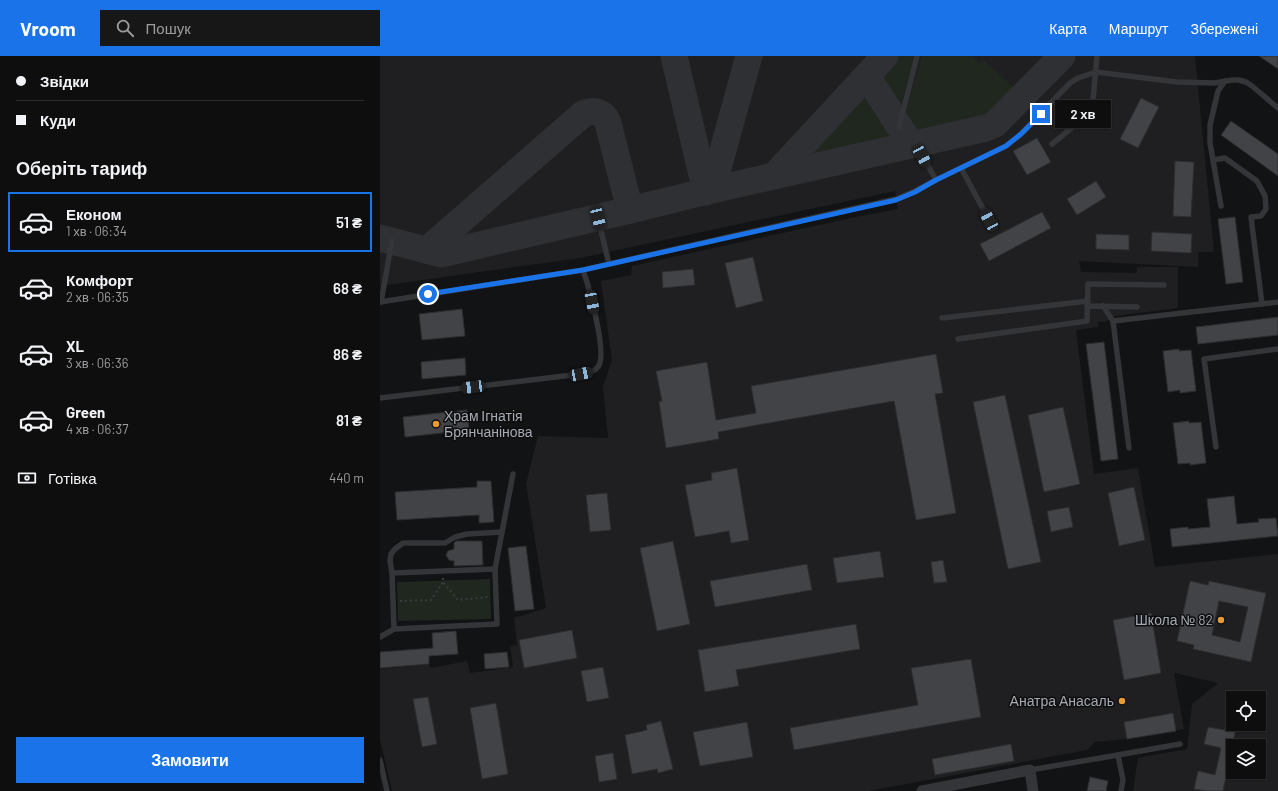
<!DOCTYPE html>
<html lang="uk">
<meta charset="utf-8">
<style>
:root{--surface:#0e0e0f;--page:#171718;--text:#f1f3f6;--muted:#9b9c9e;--line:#2e2e2f;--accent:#1a73e8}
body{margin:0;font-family:Barlow,sans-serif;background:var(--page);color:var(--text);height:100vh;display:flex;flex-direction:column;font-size:15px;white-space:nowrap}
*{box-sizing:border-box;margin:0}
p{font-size:13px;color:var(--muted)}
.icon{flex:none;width:22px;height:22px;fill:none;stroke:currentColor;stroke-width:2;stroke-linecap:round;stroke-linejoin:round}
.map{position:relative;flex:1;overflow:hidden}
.sheet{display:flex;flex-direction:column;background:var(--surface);width:380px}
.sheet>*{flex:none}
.guide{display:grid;align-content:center;height:88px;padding:0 16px;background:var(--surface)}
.controls{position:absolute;left:846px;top:635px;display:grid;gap:8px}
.controls a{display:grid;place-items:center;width:40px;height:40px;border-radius:0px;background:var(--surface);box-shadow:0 1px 3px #0004,0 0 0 1px var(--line);font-size:20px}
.end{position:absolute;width:18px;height:18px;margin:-9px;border:5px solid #1a73e8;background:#fff;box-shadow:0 0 0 2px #fff}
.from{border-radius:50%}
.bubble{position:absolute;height:28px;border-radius:0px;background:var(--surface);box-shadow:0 1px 3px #0004,0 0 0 1px var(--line);font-size:13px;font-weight:600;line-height:28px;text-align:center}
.car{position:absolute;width:12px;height:24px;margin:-12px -6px;border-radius:5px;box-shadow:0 0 3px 1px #0007;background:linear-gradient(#222 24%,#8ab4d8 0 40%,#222 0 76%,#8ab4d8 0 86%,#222 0)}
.guide b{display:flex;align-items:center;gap:14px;height:38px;font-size:15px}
.guide b+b{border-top:1px solid var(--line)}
.guide i{width:10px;height:10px;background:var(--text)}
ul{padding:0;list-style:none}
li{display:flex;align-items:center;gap:12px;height:60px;margin:0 8px 6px;padding:0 8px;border:2px solid transparent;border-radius:0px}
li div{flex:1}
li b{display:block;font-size:15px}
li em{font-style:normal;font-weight:600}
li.active{border-color:var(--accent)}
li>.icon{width:36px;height:36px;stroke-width:1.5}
h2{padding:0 16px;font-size:18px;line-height:48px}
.pay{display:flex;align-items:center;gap:10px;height:44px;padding:0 16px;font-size:15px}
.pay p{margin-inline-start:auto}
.cta{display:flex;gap:8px;margin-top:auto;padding:8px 16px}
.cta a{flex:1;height:46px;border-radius:0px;background:var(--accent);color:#fff;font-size:16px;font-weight:600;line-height:46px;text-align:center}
header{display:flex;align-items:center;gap:24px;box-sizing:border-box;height:56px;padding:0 20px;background:var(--accent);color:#fff}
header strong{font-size:19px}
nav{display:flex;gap:22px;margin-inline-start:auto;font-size:14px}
.search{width:280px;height:36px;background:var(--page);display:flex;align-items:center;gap:10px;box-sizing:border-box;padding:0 14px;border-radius:0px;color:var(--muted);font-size:15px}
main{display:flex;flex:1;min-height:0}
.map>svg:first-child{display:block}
.built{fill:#1f1f21;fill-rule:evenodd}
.green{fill:#1f271f}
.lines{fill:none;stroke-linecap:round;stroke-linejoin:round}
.taxiway{stroke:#2e3033;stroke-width:27}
.building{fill:#414347;stroke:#2d2d30;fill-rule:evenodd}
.path{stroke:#3a3c40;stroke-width:2;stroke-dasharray:2 3;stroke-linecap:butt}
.service{stroke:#343539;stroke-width:5.5}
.minor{stroke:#343539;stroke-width:11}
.route{stroke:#1a73e8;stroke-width:5}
.poi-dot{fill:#ec9a32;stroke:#0e0e0f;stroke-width:1.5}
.labels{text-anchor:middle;stroke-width:3;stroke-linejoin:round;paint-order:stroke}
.poi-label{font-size:14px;fill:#a4abb4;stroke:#0e0e0f;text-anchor:end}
</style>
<header>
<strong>Vroom</strong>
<div class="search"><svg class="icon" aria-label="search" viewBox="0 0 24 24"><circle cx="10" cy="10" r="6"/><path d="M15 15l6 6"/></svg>Пошук</div>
<nav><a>Карта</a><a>Маршрут</a><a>Збережені</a></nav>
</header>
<main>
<section class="sheet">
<div class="guide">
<b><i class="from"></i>Звідки</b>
<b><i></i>Куди</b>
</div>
<h2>Оберіть тариф</h2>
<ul>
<li class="active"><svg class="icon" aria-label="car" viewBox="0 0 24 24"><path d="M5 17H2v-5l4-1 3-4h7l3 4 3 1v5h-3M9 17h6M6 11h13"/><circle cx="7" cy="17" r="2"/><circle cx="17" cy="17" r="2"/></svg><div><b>Економ</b><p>1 хв · 06:34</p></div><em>51 ₴</em></li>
<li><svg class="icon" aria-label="car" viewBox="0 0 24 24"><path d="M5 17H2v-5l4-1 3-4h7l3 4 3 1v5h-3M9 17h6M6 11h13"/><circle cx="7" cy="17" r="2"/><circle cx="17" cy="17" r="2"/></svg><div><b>Комфорт</b><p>2 хв · 06:35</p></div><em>68 ₴</em></li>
<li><svg class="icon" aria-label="car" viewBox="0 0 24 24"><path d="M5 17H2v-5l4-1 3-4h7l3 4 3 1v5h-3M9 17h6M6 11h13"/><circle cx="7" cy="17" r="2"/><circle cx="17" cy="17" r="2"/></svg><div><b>XL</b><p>3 хв · 06:36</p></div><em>86 ₴</em></li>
<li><svg class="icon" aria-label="car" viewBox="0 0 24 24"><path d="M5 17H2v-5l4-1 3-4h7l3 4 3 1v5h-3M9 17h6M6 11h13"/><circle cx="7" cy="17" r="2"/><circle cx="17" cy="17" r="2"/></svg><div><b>Green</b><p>4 хв · 06:37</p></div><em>81 ₴</em></li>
</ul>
<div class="pay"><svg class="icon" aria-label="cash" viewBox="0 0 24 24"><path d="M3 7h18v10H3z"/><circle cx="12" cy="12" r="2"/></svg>Готівка<p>440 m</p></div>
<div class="cta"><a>Замовити</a></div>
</section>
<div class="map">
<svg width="898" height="735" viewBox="0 0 898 735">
<rect width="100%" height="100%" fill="#121314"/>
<path class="built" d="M 0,0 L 815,0 L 834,196 L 818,196 L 818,211 L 699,205 L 701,216 L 757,217 L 757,211 L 798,211 L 798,252 L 735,260 L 725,266 L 718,266 L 718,271 L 696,274 L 714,418 L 758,412 L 775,511 L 898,498 L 898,735 L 753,735 L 758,702 L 807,693 L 812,648 L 838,627 L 794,617 L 804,673 L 747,683 L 715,686 L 707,694 L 489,735 L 12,735 L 0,683 L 0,613 L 49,608 L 51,612 L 87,605 L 90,617 L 133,611 L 130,590 L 137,589 L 134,562 L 166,552 L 146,428 L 158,380 L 228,382 L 223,331 L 232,304 L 221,225 L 251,219 L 252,210 L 480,160 L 518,153 L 515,135 L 200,202 L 0,230 ZM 853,642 L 879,642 L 879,668 L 853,668 ZM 853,690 L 879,690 L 879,716 L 853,716 Z"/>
<g class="green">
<polygon points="519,0 534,0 519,56 498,23"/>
<polygon points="542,0 592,0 599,7 602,3 632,30 633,38 612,60 602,65 536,80 526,63 526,56"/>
<polygon points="487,34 514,79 513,83 508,86 426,104 425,102"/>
<polygon points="110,523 111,563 18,565 17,526"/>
</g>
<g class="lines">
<g class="taxiway">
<polyline points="294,0 326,136"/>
<polyline points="487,20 531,89"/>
<polyline points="394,120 505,0"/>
<polyline points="332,134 369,0"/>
<polyline points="0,182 61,198 250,154 332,134 606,72 615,68 682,0"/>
<path d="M 47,194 L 203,58 C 214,53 224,56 228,67 L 250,154"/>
</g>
</g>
<g class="building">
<polygon points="879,0 898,0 898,13"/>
<polygon points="761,42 779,51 758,92 740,83"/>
<polygon points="851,65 898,98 898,120 841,79"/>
<polygon points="657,82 671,106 647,119 633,95"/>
<polygon points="795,105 814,106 811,161 793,160"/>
<polygon points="716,125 726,141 697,159 687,143"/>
<polygon points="662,156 671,172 609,205 600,188"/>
<polygon points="855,161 863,226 846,228 838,163"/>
<polygon points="772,176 812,178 811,197 771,195"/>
<polygon points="716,178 749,179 749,194 716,193"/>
<polygon points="373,201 383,245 356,252 345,207"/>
<polygon points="313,213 315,229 283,232 282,216"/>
<polygon points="82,253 85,280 42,284 39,258"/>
<polygon points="898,261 898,279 818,288 816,271"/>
<polygon points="724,286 738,403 721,405 706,288"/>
<polygon points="799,293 799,295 811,294 816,335 800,337 800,334 788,336 783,295"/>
<polygon points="556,298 563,337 555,338 576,457 536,464 514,345 338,376 339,383 286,392 279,346 282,345 276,315 327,306 336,364 376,357 371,330"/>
<polygon points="85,302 86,319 42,323 41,306"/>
<polygon points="625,339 661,506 628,513 593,346"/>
<polygon points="683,351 700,428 664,436 648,359"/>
<polygon points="87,354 89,374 25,381 23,361"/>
<polygon points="809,365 809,367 821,366 826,407 810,409 810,407 798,408 793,367"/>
<polygon points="357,412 369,484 351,487 349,475 315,481 305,429 332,424 331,417"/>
<polygon points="97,425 111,425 114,466 99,467 99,459 17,464 15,436 97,431"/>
<polygon points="754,431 765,484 739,490 728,437"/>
<polygon points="227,437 231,474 210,476 206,439"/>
<polygon points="854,440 857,468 879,466 878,463 896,462 898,480 792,491 790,473 808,471 808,473 830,471 827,443"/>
<polygon points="689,451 693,471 671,476 667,455"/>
<polygon points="76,485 102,485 103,509 74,510 74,505 69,504 66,499 68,495 74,493 74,487"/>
<polygon points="293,485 310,568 277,575 260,492"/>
<polygon points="146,490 154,553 135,555 128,492"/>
<polygon points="500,495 504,521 457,527 453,502"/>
<polygon points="563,504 567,526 554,527 551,506"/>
<polygon points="427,508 432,534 335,551 330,525"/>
<path d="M 810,525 L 828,529 L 829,525 L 886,537 L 871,606 L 813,593 L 814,589 L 797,585 ZM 839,545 L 868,551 L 860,586 L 832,579 Z"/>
<polygon points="771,557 781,617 744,624 733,564"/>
<polygon points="476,568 480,593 356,614 359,630 325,636 318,594"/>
<polygon points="192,574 197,602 144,612 139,584"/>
<polygon points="76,575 78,598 49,600 49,608 0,612 0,596 53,592 52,577"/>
<polygon points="127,596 129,611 105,613 104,598"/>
<polygon points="591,603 601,661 414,694 410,672 538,649 531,612"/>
<polygon points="223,611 229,642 207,646 201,615"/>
<polygon points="48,641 57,688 42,691 33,643"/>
<polygon points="116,647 128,718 102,723 90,652"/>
<polygon points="849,653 853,653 853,668 857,668 850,699 853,699 853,717 847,716 843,735 826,735 814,733 818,715 835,719 841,692 824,688 828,671 845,674"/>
<polygon points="793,657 796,675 747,683 744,666"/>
<polygon points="281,665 293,713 278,717 277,713 252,718 245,679 267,674 266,669"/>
<polygon points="367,666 373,701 320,710 313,676"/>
<polygon points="631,688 634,705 555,719 552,703"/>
<polygon points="233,697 237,723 219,726 215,700"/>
<polygon points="710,721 728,725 726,735 707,735"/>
</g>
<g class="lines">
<g class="path">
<polyline points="63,522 63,526 78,544 108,541"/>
<polyline points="20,545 51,544 63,526"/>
</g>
<g class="service">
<polyline points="519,71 537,0"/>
<polyline points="536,88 556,124"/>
<path d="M 672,88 C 688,75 705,63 713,44 L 717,0"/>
<polyline points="833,104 845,102 877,125 885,140 886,153 881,160 871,161 882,248"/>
<polyline points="581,112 609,164"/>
<polyline points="841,150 830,87 830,69 838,35 845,25"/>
<polyline points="218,162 229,208"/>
<polyline points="0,246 203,214 516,143 535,135 556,124 626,90 641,78 690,27 698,22 716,16 797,26 835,27 852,24 859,24 866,26 872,30 898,52"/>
<polyline points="1,246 12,185"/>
<polyline points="707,250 757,251"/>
<polyline points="723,250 733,265"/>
<polyline points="562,262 708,245"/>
<polyline points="578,283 707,265 708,228 784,229"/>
<path d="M 0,342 L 201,318 C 207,317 213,317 218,311 C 228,299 209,231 203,214"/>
<polyline points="836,391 824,303 898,293"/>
<polyline points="749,392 733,265 898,246"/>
<polyline points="115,513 133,418"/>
<polyline points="12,517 10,505 11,498 15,493 23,487 65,487 75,481 87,478 122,476"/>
<polyline points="0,581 14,573 117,568 115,513 12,517 14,573"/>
<polyline points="738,699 800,688"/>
<polyline points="0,704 7,735"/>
<polyline points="650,714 738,699 743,724 741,735"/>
</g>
<polyline class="minor" points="542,735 650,714 653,735"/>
</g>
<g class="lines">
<polyline class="route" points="48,238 203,214 516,144 535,136 556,124 626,90 641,78 661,58"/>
</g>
<g class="poi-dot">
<circle cx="56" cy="368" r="4"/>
<circle cx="841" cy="564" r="4"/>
<circle cx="742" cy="645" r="4"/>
</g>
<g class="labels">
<g class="poi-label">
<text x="64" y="365" text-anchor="start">Храм Ігнатія<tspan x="64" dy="16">Брянчанінова</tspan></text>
<text x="833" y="569">Школа № 82</text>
<text x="734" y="650">Анатра Анасаль</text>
</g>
</g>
</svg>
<div class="controls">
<a><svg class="icon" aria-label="locate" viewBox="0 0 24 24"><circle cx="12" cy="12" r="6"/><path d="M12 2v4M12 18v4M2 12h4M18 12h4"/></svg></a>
<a><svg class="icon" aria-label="layers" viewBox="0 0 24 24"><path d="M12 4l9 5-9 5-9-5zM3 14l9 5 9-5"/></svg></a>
</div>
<i class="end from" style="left:48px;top:238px"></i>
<i class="end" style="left:661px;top:58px"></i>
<div class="bubble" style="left:675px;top:44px;width:56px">2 хв</div>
<i class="car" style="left:542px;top:100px;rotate:151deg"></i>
<i class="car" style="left:218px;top:162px;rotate:166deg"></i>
<i class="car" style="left:609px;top:164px;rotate:331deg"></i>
<i class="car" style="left:212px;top:246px;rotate:169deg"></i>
<i class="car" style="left:201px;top:318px;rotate:79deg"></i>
<i class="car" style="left:93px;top:331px;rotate:263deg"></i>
</div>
</main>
